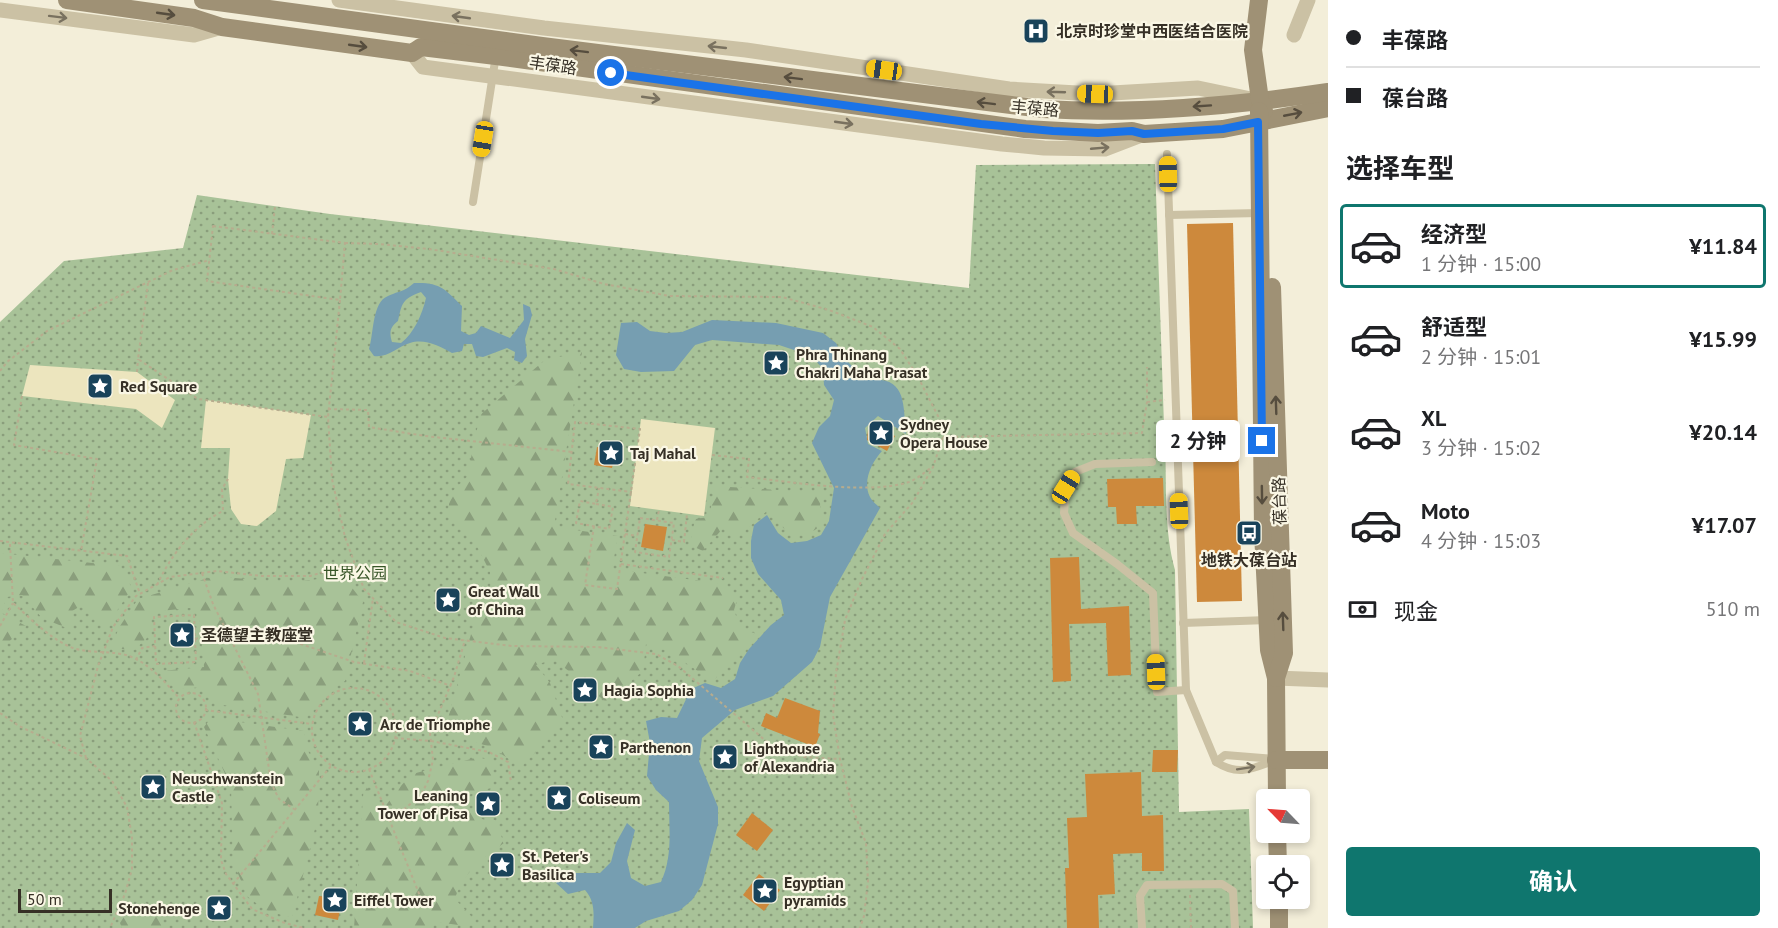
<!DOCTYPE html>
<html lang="zh">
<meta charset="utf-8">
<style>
:root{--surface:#fff;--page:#f2f2f2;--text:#202124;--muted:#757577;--line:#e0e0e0;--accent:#0f766e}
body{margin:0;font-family:"PT Sans","Noto Sans SC",sans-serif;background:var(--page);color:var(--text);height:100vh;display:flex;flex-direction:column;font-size:22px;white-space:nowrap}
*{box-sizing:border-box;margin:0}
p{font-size:20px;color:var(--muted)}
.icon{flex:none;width:33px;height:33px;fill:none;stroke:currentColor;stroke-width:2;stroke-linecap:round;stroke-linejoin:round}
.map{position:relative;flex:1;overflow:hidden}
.drawer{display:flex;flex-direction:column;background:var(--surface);width:450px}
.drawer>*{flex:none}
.guide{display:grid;align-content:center;height:132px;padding:0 18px;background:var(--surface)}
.needle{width:39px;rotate:295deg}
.fabs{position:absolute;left:1256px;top:789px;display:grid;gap:12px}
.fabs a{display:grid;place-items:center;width:54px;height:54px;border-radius:6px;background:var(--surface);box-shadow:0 3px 9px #0003;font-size:30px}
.scale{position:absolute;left:18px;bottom:15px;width:94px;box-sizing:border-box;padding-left:6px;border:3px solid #363026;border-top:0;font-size:16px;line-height:21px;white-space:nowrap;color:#363026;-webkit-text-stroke:4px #faf7e5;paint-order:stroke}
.end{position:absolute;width:27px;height:27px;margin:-14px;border:8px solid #1a73e8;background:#fff;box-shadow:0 0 0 3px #fff}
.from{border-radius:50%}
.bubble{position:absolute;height:42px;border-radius:6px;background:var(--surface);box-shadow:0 3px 9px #0003;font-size:20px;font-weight:700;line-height:42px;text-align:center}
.car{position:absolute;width:18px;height:36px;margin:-18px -9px;border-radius:8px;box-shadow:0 0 4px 2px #0007;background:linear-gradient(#f5c518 24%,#345 0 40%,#f5c518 0 76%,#345 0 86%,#f5c518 0)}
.guide b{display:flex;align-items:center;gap:21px;height:57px;font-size:22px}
.guide b+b{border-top:2px solid var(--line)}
.guide i{width:15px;height:15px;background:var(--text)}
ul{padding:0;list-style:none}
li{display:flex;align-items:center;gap:18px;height:84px;margin:0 12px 9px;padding:0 6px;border:3px solid transparent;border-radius:6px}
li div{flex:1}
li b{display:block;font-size:22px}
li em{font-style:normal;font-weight:700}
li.on{border-color:var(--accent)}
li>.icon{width:54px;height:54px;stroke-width:1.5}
h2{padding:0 18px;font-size:27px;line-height:72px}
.pay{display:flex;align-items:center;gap:15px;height:66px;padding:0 18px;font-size:22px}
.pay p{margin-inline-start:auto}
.primary-button{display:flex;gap:12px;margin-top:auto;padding:12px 18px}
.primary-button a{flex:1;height:69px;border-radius:6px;background:var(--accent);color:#fff;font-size:24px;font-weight:700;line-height:69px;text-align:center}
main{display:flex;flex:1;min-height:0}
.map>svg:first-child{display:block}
.grass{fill:url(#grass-dots)}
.forest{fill:url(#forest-firs)}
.plaza{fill:#ece5be}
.water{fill:#769eb1;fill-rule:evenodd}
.building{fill:#cd893c}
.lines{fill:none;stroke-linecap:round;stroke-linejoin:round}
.path{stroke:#b7ac8e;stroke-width:2;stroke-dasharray:3 3;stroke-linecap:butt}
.lane{stroke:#cbc1a4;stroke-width:8}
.street{stroke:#cbc1a4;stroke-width:15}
.secondary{stroke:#9f9175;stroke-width:18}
.oneway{stroke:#564d3e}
.oneway2{stroke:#79715f}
.route{stroke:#1a73e8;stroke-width:8}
.labels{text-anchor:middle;stroke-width:4.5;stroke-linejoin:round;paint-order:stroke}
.poi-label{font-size:16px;font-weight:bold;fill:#363026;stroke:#faf7e5;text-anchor:start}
.street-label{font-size:16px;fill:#363026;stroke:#faf7e5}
.park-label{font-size:16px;fill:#385628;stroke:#faf7e5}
</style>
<main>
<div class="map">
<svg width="1328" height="928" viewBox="0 0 1328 928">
<defs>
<pattern id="grass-dots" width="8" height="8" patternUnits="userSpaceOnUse" patternTransform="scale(1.5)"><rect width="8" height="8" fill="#a8c298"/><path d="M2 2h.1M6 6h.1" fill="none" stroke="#8a9e7c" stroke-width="1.8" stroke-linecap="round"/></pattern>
<pattern id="forest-firs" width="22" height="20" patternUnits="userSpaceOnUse" patternTransform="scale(1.5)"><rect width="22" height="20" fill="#a8c298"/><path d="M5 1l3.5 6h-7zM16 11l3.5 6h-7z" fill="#8a9e7c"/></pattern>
</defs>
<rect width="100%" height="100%" fill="#f3eed9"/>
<path class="grass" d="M 1155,164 L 1164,425 C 1168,473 1162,524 1175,570 L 1179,812 L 1249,809 L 1253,928 L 0,928 L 0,322 L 64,261 L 183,248 L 197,195 L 330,214 L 969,288 L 976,165 Z"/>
<g class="forest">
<polygon points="582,352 554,527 618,536 612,569 724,584 738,596 734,610 741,630 755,633 715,679 702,674 668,651 646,644 643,671 606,702 554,659 536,665 550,683 564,723 521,767 491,747 444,733 473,627 479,597 491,602 490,572 471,534 447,516 451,493 467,477 480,415 545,360"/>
<path d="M 715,486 L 822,493 L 820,505 L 823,522 C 816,532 801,540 788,532 C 781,527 774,516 768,510 L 739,536 L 724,527 L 703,551 L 690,545 L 695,519 L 709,517 Z"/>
<polygon points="0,553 120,566 132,588 107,626 82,605 69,613 74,631 42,618 22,595 7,597 1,613 26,626 0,650"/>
<polygon points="215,576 286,583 343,576 363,602 345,681 323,695 306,718 217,704 203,687 180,689 161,671 204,667 198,607 152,612 147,638 134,650 110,648 120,626 138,599"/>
<polygon points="211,718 304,731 308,751 319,770 318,817 292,918 265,910 248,897 233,862 231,787 204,727"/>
<path d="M 479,757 L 493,762 L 491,788 L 468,795 L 467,808 C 475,819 481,820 495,820 L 504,843 C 483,858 463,872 455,899 L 471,916 L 466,926 L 436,922 L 431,928 L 354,928 L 364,783 L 382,811 L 397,790 L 412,774 Z"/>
<polygon points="131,906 158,913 166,928 122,928 120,923"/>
</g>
<g class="plaza">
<polygon points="30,365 137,372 175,400 162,428 136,409 22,396"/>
<polygon points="206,400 311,415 303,458 286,459 276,511 257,526 241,524 231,509 228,479 230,448 201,448"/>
<polygon points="641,419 715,428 704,516 630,506"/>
</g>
<g class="water">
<path d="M 414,283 C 440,282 445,289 462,306 L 461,331 L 469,335 L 476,333 L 481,326 L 510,338 L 524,320 L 523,304 L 530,307 L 532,315 L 525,339 L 527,356 L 522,363 L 514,360 L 515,352 L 507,348 L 483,357 L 476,356 L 472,344 L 464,344 L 462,351 L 452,353 C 440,346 424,338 410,343 C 397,347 388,358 374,356 L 369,349 C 374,333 372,302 388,296 C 401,290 402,293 414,283 ZM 421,292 L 426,298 C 422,315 414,333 401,343 L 392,342 C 389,332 390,327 398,321 C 402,303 402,299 421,292 Z"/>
<path d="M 712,320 L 776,323 L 823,333 L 836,343 L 844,358 L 866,380 C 907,375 903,403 906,434 L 878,416 L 865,428 L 868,444 L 882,451 C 872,462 862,481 870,497 C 872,501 877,505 880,508 L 830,597 L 820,647 L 812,662 L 773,696 L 735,710 L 702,738 L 699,761 L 718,807 L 718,824 L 702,885 L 692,900 L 679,911 L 646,921 L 635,928 L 593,928 C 594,914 595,901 585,890 L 568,894 L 556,883 L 568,873 L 600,873 L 611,862 L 616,843 L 627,823 L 635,830 L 627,861 L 631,878 L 645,886 L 661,882 C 673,856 669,829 669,802 L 656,790 L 647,776 L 650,743 L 646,721 L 661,717 L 677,718 L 691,689 L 705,683 L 721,688 L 735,679 L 740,663 L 749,649 L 771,625 L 784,615 L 781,600 L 758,574 L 751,558 L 751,541 L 754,525 L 767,515 L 778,533 L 791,543 L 807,541 L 821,535 L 829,521 L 834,488 L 812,443 L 819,427 L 830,416 L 834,400 L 824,385 L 823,369 L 812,356 L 779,345 L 712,340 L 695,345 L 674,371 L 641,372 L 624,369 L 616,355 L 621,323 L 637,322 L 650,331 L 666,333 L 682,332 Z"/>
</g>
<g class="building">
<polygon points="1233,223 1242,601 1197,602 1187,224"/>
<polygon points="873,425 895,436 887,451 867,440 868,430"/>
<polygon points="597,447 616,450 612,468 594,465"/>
<polygon points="1163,478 1164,506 1136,506 1137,524 1117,524 1116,507 1108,507 1107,479"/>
<polygon points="645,524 667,527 663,551 641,547"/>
<polygon points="1079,557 1081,609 1129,606 1131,675 1108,676 1106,623 1069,624 1071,681 1053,682 1050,558"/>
<polygon points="785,698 820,711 818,733 820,734 815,747 761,726 766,713 777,718"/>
<polygon points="1153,750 1178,750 1177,772 1152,772"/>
<polygon points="1141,772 1142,816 1163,815 1164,871 1142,871 1142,853 1113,854 1115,894 1098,895 1099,928 1067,928 1065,868 1069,868 1067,818 1087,817 1085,774"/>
<polygon points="752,813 773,830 757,851 736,835"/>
<polygon points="759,874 780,890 764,911 743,895"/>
<polygon points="319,896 342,900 338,920 315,915"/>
</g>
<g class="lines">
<g class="path">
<polygon points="213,226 345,243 340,300 207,281"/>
<polyline points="272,234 275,206"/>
<polyline points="345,243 379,244 429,249 554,269 604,284 670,296 782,297 829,310 873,327 900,349 918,377 939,418 943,437 933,467 913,502 885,534 862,579 845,620 836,673 833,715 840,759 852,807 866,843 868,881 864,916 860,928"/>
<polyline points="148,283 138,359 198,399 328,417"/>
<polyline points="340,300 328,417 332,479 345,537 364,589 396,622 445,638 512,646 598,647 656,654 678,666 773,747 804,757 840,759"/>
<polyline points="0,371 7,362 47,331 173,270 210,260"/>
<polyline points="137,372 138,359"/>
<polyline points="22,396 14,445 97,459 81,551"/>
<polyline points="1147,402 1165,400"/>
<polyline points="328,409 368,410 369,427 425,436 572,452"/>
<polyline points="943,437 1142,433 1147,402 1147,367"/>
<path d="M 712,455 L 749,459 L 747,477 C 791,482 869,495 909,482 C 917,479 925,472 932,467"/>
<polyline points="596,504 613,507 609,529 576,523 580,501 596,504 599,488"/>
<polygon points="640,518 674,523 669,557 635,552"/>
<polyline points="657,520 659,510"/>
<polyline points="594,526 585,585 617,589 640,429 575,422 568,484 632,492"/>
<polyline points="625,534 637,536"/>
<polyline points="672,540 684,542 687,514"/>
<polyline points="0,541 127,556 140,594"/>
<path d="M 10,544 L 13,603 C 31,619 50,639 73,648 C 90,654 112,650 129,656 C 149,663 166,683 179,698"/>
<polyline points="621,564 723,578"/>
<polyline points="202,573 213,604 258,694 271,783 279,799 294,809"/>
<path d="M 157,585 C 171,555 193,526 223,511 L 222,489 L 228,479"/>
<polygon points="194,615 196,662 156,664 154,617"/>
<polyline points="0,626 13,603"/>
<polyline points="195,639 226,630 283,638 354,662 410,671 451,686"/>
<polyline points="136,660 142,648 155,646"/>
<polyline points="364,663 373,598"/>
<circle cx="354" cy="730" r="42"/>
<circle cx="191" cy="708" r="15"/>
<polyline points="205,710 312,724"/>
<polyline points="0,713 19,726 86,758 112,781 127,807 132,837 132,869 125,894 110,928"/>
<polyline points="194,722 222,803 221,860 226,874 252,909 282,922 303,928"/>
<polyline points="395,738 431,741 489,752 508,762 511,782"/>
<polyline points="86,758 80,736 98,666 113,627 136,596 170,577 217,571 262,576 310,576 354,563"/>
<polyline points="369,769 424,906"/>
<polyline points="390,821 421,795 428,781 433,760 430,733 454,677 465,640"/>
<polyline points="233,884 331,766"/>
<polyline points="1190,895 1191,928"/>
</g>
<g class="lane">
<polyline points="1167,154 1186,690"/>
<polyline points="473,202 496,55"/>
<polyline points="1169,215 1259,213"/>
<path d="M 1152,462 L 1095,464 L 1075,472 L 1066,487 L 1064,513 L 1073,533 L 1117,564 L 1153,593 L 1157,692 L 1186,690 L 1216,762 C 1239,777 1253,768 1276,760"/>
<polyline points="1183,623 1268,620"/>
<polyline points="1216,762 1225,755 1274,759"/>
<polyline points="1142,928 1140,896 1147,885 1222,884 1233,891 1235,928"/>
</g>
<g class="street">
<polyline points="339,0 544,28 746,50 1009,89 1095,94 1198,88 1251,99"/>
<polyline points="0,10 194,35 222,27"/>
<polyline points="1294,35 1308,0"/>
<polyline points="412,53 423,67 1002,144 1044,148 1105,149 1144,134"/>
<polyline points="1276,678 1328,680"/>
</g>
<g class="secondary">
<polyline points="67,0 194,18 222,27 412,53 421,47 496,56 1025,129 1098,133 1132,131 1144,134 1223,129 1328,108"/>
<path d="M 203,0 L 542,46 L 1043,109 C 1138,115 1234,106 1328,92"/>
<polyline points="1259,0 1253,50 1260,100 1264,111"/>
<polyline points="1259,111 1263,533 1269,650 1276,678 1277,800"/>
<polyline points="1272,287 1284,653 1276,678"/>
<polyline points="1276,760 1328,760"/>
<polyline points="1277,832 1278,866"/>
<polyline points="1279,898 1279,928"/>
</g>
</g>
<defs><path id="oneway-shaft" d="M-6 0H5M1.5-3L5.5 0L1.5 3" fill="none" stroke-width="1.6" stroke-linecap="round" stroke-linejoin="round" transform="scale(1.5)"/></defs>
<g class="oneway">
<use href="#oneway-shaft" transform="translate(166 14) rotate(8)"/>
<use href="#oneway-shaft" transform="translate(358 46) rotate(8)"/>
<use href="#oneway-shaft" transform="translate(579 51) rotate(-173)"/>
<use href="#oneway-shaft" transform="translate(793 78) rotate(-173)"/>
<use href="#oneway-shaft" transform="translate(986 103) rotate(-173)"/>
<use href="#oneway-shaft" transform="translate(1202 106) rotate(176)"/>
<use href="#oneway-shaft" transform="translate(1293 114) rotate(-11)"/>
<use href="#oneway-shaft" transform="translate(1276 405) rotate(-92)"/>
<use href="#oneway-shaft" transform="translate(1262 495) rotate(89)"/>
<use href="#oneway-shaft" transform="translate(1283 621) rotate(-92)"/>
</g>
<g class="oneway2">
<use href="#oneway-shaft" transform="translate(58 17) rotate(7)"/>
<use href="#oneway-shaft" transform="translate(461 17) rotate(-172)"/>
<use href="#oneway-shaft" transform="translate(717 47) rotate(-174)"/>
<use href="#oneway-shaft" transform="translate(1056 92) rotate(-178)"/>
<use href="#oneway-shaft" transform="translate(651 98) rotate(8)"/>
<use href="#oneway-shaft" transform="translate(844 123) rotate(8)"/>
<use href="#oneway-shaft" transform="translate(1100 148) rotate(-5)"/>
<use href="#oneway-shaft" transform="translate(1246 768) rotate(-9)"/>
</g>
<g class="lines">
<polyline class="route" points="611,73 981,124 1053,131 1098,133 1132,131 1144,134 1223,129 1258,122 1262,441"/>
</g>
<defs>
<g id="hospital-square" transform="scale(1.35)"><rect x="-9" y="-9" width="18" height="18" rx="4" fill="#19435a" stroke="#faf7e5"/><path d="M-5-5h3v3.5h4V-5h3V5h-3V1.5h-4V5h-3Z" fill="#fff"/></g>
<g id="sight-square" transform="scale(1.35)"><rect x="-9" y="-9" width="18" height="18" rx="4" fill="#19435a" stroke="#faf7e5"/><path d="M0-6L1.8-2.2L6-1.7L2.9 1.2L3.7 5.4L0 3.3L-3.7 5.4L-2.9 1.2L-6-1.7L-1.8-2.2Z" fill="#fff"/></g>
<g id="bus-square" transform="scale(1.35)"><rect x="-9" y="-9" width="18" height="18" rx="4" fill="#19435a" stroke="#faf7e5"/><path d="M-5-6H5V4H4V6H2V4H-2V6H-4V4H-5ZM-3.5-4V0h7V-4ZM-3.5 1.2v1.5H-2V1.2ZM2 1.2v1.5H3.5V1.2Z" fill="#fff"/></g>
</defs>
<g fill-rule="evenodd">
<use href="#hospital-square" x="1036" y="31"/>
<use href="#sight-square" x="776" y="363"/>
<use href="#sight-square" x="100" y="386"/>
<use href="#sight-square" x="881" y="433"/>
<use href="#sight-square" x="611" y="453"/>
<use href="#bus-square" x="1249" y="533"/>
<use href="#sight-square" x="448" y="600"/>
<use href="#sight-square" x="182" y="635"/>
<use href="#sight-square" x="585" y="690"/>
<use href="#sight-square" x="360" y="724"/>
<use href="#sight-square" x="601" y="747"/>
<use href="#sight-square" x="725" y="757"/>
<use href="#sight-square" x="153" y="787"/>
<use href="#sight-square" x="559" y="798"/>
<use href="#sight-square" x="488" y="804"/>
<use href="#sight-square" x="502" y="865"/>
<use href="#sight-square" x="765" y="891"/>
<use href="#sight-square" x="335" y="900"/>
<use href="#sight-square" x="219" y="908"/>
</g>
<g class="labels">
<g class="poi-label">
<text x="1056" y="37">北京时珍堂中西医结合医院</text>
<text x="796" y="360">Phra Thinang<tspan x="796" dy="18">Chakri Maha Prasat</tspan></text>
<text x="120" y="392">Red Square</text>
<text x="900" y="430">Sydney<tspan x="900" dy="18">Opera House</tspan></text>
<text x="630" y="459">Taj Mahal</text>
<text x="1249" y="566" text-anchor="middle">地铁大葆台站</text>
<text x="468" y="597">Great Wall<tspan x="468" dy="18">of China</tspan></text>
<text x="201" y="641">圣德望主教座堂</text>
<text x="604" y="696">Hagia Sophia</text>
<text x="380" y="730">Arc de Triomphe</text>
<text x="620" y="753">Parthenon</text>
<text x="744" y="754">Lighthouse<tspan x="744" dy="18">of Alexandria</tspan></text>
<text x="172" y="784">Neuschwanstein<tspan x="172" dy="18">Castle</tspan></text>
<text x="468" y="801" text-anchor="end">Leaning<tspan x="468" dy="18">Tower of Pisa</tspan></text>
<text x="578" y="804">Coliseum</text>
<text x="522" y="862">St. Peter's<tspan x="522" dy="18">Basilica</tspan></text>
<text x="784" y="888">Egyptian<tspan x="784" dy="18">pyramids</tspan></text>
<text x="354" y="906">Eiffel Tower</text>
<text x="200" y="914" text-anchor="end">Stonehenge</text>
</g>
<g class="street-label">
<text transform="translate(553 65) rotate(8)" y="6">丰葆路</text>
<text transform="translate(1035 108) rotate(5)" y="6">丰葆路</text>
<text transform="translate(1279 501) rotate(-92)" y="6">葆台路</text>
</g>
<g class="park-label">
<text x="355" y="579">世界公园</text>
</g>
</g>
</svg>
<div class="fabs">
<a><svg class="needle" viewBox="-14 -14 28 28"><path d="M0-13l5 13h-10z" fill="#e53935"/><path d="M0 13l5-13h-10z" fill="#757577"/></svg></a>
<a><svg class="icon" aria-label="locate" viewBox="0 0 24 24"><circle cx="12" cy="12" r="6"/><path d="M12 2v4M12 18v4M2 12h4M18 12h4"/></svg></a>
</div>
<div class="scale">50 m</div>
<i class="end from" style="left:611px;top:73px"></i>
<i class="end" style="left:1262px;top:441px"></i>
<div class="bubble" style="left:1156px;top:420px;width:84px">2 分钟</div>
<i class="car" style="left:884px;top:70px;rotate:278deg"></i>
<i class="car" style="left:1095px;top:94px;rotate:272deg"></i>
<i class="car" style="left:483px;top:139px;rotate:189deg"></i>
<i class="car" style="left:1168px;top:174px;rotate:359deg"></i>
<i class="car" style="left:1066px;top:487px;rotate:32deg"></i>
<i class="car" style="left:1179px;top:511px;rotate:358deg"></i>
<i class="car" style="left:1156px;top:672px;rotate:358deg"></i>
</div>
<section class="drawer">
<div class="guide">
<b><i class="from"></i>丰葆路</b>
<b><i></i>葆台路</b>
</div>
<h2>选择车型</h2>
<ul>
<li class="on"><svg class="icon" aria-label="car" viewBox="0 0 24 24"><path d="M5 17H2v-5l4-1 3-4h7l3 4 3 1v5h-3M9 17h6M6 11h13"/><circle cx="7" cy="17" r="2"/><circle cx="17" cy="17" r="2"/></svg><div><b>经济型</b><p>1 分钟 · 15:00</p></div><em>¥11.84</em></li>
<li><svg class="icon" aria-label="car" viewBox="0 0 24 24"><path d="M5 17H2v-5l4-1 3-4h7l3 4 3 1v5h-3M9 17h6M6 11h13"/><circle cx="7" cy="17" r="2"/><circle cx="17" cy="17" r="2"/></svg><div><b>舒适型</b><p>2 分钟 · 15:01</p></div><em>¥15.99</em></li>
<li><svg class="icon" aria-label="car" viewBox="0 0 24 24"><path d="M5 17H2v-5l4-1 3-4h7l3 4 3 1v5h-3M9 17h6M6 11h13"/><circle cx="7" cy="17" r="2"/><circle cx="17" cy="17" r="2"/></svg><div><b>XL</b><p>3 分钟 · 15:02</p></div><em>¥20.14</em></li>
<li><svg class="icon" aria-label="car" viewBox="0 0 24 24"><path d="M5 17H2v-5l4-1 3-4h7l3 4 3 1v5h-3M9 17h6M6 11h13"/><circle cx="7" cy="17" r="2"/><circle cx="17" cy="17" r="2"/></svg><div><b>Moto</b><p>4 分钟 · 15:03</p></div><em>¥17.07</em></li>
</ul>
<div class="pay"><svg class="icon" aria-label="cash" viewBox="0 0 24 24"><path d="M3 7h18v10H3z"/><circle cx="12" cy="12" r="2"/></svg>现金<p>510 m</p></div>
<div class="primary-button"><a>确认</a></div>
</section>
</main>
